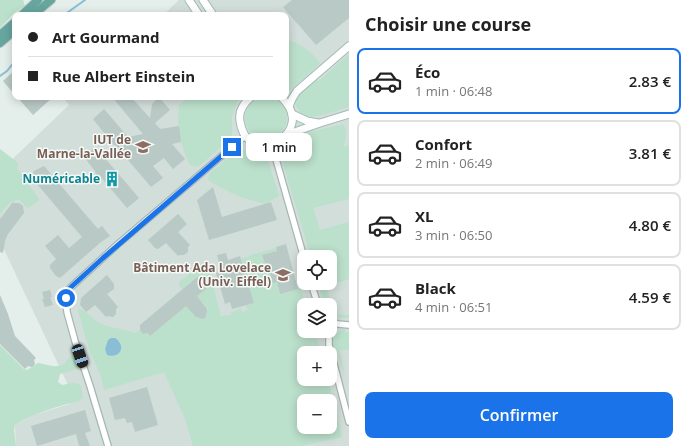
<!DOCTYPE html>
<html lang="fr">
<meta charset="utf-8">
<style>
:root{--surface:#fff;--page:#f6f6f6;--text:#222;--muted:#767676;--line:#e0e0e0;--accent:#1a73e8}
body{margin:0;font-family:"Open Sans",sans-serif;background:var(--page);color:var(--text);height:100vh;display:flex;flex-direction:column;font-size:15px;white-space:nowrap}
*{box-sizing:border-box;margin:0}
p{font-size:13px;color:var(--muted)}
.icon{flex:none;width:22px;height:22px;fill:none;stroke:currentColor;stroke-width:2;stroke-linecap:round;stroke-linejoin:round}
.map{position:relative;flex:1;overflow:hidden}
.panel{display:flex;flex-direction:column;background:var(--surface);width:340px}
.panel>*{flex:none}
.hud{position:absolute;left:12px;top:12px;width:277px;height:88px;border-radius:8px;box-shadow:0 2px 10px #0003;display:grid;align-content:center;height:88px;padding:0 16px;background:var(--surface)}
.buttons{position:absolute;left:297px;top:250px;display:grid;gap:8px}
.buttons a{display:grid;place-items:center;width:40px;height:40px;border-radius:8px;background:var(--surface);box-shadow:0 2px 10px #0003;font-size:20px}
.end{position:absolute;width:18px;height:18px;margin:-9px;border:5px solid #1a73e8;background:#fff;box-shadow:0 0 0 2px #fff}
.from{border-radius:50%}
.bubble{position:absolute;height:28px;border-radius:8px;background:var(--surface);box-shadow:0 2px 10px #0003;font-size:13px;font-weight:600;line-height:28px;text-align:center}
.car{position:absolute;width:12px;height:24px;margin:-12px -6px;border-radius:5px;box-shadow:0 0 3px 1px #0007;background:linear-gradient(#222 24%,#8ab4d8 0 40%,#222 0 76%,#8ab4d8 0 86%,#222 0)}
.hud b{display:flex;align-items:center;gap:14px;height:38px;font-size:15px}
.hud b+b{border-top:1px solid var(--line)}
.hud i{width:10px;height:10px;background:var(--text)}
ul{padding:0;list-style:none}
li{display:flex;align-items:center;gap:12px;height:66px;margin:0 8px 6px;padding:0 8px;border:2px solid var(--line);border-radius:8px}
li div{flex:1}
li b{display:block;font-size:15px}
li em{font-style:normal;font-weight:600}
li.on{border-color:var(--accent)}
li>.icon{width:36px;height:36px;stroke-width:1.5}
h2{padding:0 16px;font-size:18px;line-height:48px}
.button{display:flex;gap:8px;margin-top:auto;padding:8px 16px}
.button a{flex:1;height:46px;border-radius:8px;background:var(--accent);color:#fff;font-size:16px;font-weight:600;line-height:46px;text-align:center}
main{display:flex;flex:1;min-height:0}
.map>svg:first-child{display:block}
.built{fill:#d2deda;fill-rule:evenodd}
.green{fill:#bbe0cb;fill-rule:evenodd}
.water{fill:#89bed6}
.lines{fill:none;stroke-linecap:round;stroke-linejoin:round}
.stream{stroke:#89bed6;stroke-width:2}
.building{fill:#b9c9c5}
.street-casing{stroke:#a6b7b3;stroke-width:8}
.secondary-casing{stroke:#a1bbb5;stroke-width:9}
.primary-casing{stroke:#c1cac9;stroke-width:10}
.street{stroke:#fff;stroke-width:5.5}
.secondary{stroke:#fff;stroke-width:7}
.primary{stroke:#66a69f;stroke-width:8}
.route{stroke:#1a73e8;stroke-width:5}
.labels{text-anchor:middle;stroke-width:3;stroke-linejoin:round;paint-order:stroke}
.education-label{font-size:12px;font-weight:bold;fill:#785e54;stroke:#f5faf8;text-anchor:end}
.culture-label{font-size:12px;font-weight:bold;fill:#0d838f;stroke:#f5faf8;text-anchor:end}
</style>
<main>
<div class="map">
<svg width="349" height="446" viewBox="0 0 349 446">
<rect width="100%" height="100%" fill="#e4eeeb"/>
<path class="built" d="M 179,0 L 349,0 L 349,446 L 16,446 L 15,425 L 34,415 L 76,402 L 0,241 L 0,171 L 69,105 L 65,100 L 67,97 L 286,97 L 286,15 L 163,15 ZM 304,257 L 330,257 L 330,283 L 304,283 ZM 304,305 L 330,305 L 330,331 L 304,331 ZM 304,353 L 330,353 L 330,379 L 304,379 ZM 304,401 L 330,401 L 330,427 L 304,427 Z"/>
<g class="green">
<polygon points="0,0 23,0 25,6 14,13 0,28"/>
<path d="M 286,39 C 303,45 309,50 320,63 L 289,91 L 286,90 Z"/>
<path d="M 349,54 L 349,107 C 334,111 314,121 298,114 L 299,110 L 294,103 L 296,97 L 317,80 L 319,81 Z"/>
<circle cx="266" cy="118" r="21"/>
<path d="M 189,97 L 239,97 L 232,116 L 232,134 L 230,139 L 198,167 L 190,165 C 181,147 176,126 179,105 Z"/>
<path d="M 343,124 C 348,130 346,140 343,147 L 349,145 L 349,199 L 313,208 L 320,230 L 349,222 L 349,279 L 326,286 L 334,314 L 349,315 L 349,318 L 339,318 L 330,313 L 330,305 L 324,305 L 318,283 L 330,283 L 330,257 L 311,257 L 280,154 C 281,149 281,145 285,142 C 293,134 330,128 343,124 Z"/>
<path d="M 240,148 L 254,155 L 266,156 L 271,170 L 279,196 L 265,204 C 241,198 229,193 208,180 L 209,174 Z"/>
<path d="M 0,149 L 18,163 L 17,169 L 39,199 L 37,202 L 28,208 L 25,206 L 20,200 C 10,199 6,207 0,214 Z"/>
<path d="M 276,248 L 277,251 L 262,255 L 265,263 L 272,261 L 279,281 L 278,288 L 280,294 L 301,288 L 306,305 L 304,305 L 304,331 L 315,331 L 321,353 L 304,353 L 304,379 L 328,379 L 342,437 L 300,446 L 193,446 L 185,419 L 164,372 L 104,390 L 101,376 L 90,352 L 78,311 L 79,309 C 88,311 93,320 101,324 C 112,329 124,328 135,333 L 140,330 L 143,334 L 148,333 L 150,336 L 186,306 L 197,318 L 198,317 L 203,319 L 207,316 L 206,311 L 208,309 L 197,296 L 207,288 L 204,285 L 206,283 L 201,277 L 199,279 L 196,277 L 182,289 L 178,283 L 202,263 L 207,262 L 221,316 L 231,315 L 231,313 L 241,308 L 242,312 L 248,310 L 246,305 L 254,303 L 241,259 L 250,256 L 250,255 ZM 304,401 L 330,401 L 330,427 L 304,427 Z"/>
<path d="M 345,329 L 345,332 L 349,332 L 349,350 L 339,350 L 344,371 L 343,371 L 336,348 L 333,349 C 331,339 334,331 345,329 Z"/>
<path d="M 0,345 L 24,369 L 27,370 L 38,363 C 45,364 57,369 64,364 C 67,361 70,356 73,354 L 75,354 L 78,367 L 77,369 L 60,374 L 58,382 L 62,385 L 72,383 L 79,384 L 81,387 L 83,397 C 80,402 73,403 67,404 C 49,409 31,415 15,425 L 14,430 L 16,446 L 0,446 Z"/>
</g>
<path class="water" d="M 111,338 L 115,338 C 127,346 120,359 107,355 L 105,349 L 108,340 Z"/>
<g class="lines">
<g class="stream">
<polyline points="64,15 85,0"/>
<polyline points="0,76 7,71 15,61"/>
</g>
</g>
<g class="building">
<polygon points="292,0 349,0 349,18 316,45 283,7"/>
<polygon points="15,70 15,95 3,81"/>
<polygon points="17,97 53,97 33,115"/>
<polygon points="112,97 131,97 150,118 152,104 159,97 170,110 155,123 160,129 179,126 181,142 172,144 185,159 173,169 164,158 153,166 163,178 151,187 117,147 113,144 93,119 104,109 128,137 143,134"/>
<polygon points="93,149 98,150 139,198 127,208 100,176 96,175 95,171 85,158"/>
<polygon points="44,166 98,229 102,226 110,236 101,242 60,278 56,276 50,268 50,265 56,259 45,246 58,235 69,248 82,237 31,177 34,171"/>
<polygon points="213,187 222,217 271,202 277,220 209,240 197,200"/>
<polygon points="13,202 14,203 19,203 23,206 24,213 8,234 5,241 3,253 0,252 0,219"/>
<polygon points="178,214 187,224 178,232 190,245 188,247 188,252 184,255 179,255 178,256 166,243 158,249 155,248 148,240"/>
<polygon points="286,244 298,289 280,294 277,282 273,283 267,263 265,263 262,255 277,251 276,247"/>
<polygon points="226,253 228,260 240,256 254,303 232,309 230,302 225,304 216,273 221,271 217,255"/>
<polygon points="107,275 114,284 114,289 107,294 118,307 116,309 116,314 113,317 107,316 106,317 95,305 86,312 80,305 81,298"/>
<polygon points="197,277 199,279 201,277 206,283 204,285 207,288 197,296 207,309 206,317 203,319 196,317 186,306 150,336 148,333 143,334 140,330 140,325"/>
<polygon points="50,290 52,297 50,297 53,305 45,307 42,299 44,299 42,292"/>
<polygon points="0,295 8,314 15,336 36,358 34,360 35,364 32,367 28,366 25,369 0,344"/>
<polygon points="147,387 158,425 135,432 132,422 127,423 125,418 115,420 109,398"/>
<polygon points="85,410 91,431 85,433 90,446 79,446 76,434 37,446 31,426"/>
</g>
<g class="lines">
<g class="street-casing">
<g id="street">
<polyline points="272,145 304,258"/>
<polyline points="311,283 318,305"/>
<polyline points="330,321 338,324 349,325"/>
<polyline points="329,331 329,345 349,422"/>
<polyline points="108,446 90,386 75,341 67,312 66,298 70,288 117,245 245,136"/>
</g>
</g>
<g class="secondary-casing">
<g id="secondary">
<polyline points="189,0 199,15"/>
<polyline points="203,0 213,15"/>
<path d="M 251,97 C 244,103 238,111 240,121 C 247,171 320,133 281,97"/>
<polyline points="289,106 292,99 297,91 349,46"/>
<polyline points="292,114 307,121 318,123"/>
<polyline points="286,135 320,123 349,114"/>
</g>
</g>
<g class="primary-casing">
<g id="primary">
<polyline points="22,15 38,0"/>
<polyline points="33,15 51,0"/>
<polyline points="0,35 15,22"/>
<polyline points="0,43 15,30"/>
</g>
</g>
<use href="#street" class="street"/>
<use href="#secondary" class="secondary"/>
<use href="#primary" class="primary"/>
</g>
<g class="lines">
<polyline class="route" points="66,298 70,288 103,258 232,147"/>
</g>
<defs>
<g id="university-bare" transform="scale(1.2)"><path d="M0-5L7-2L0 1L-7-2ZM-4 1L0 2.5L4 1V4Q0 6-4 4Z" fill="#8d6e63" stroke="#f5faf8" stroke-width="2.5" paint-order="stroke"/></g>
<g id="building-bare" transform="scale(1.2)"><path d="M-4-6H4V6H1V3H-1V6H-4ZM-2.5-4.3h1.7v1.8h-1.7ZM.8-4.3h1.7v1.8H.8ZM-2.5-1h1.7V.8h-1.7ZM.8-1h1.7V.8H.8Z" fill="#0f9aa8" stroke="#f5faf8" stroke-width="2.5" paint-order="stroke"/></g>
</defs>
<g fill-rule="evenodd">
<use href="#university-bare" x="143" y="147"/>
<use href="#building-bare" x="112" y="179"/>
<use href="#university-bare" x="283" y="275"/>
</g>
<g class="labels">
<g class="education-label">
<text x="131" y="144">IUT de<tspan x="131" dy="14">Marne-la-Vallée</tspan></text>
<text x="271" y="272">Bâtiment Ada Lovelace<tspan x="271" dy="14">(Univ. Eiffel)</tspan></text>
</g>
<g class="culture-label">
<text x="100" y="183">Numéricable</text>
</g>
</g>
</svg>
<div class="buttons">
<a><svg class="icon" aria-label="locate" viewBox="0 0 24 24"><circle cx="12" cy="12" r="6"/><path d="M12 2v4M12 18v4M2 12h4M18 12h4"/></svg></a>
<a><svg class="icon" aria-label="layers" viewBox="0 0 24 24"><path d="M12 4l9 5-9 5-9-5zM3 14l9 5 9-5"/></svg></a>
<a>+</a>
<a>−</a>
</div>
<i class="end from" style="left:66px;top:298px"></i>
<i class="end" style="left:232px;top:147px"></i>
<div class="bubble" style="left:246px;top:133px;width:66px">1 min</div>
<i class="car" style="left:80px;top:356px;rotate:161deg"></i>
<div class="hud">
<b><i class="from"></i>Art Gourmand</b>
<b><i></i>Rue Albert Einstein</b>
</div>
</div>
<section class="panel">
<h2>Choisir une course</h2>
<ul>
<li class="on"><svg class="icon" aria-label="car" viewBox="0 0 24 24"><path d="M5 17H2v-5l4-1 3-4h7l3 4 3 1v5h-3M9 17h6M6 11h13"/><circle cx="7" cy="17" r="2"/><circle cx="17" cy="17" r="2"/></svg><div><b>Éco</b><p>1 min · 06:48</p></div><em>2.83 €</em></li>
<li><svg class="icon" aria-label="car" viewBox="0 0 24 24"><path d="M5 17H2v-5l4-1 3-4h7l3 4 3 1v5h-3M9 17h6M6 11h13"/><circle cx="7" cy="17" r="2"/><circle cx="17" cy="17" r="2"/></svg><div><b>Confort</b><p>2 min · 06:49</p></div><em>3.81 €</em></li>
<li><svg class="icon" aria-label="car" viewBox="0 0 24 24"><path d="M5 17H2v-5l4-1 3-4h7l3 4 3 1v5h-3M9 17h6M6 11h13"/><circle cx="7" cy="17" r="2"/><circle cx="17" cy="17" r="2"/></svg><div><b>XL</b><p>3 min · 06:50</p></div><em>4.80 €</em></li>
<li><svg class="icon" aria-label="car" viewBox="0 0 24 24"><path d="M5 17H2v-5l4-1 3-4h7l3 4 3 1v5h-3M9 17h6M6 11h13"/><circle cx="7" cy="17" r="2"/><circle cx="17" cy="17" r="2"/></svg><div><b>Black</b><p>4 min · 06:51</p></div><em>4.59 €</em></li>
</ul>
<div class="button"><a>Confirmer</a></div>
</section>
</main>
